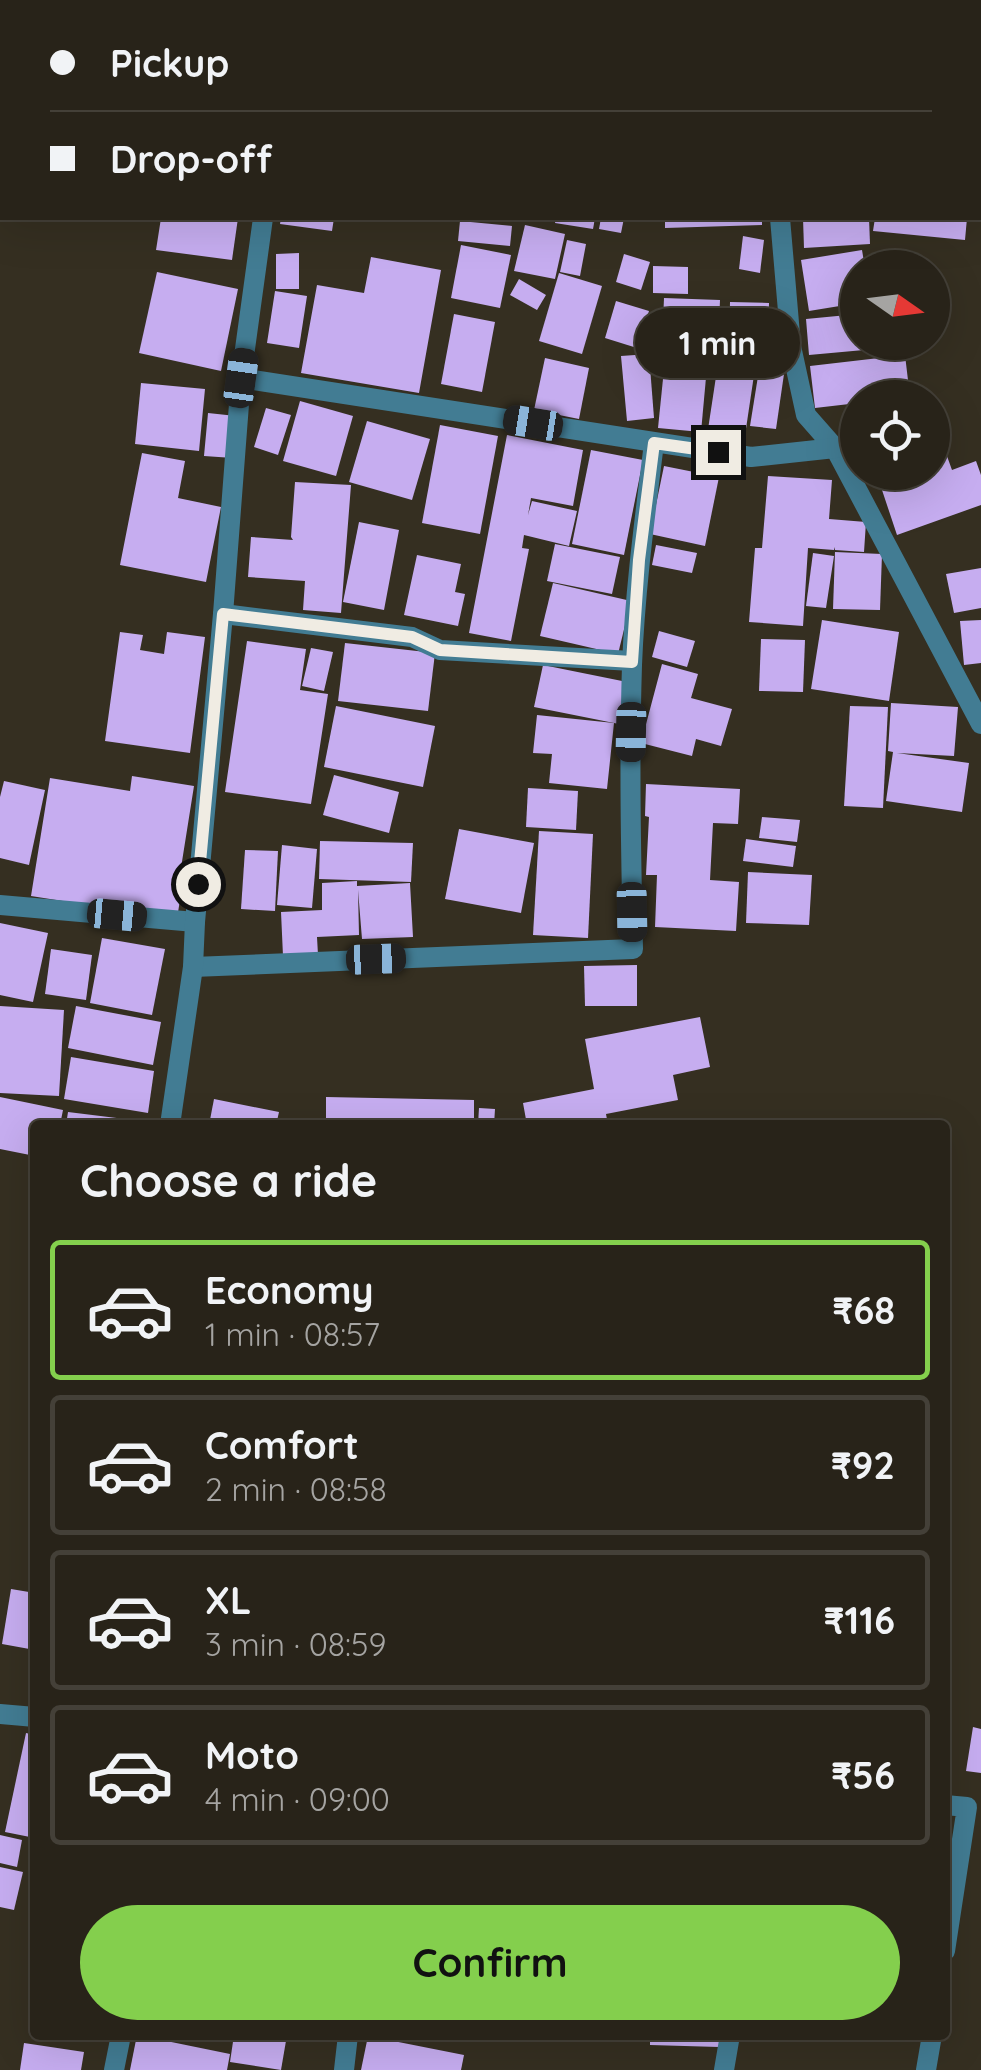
<!DOCTYPE html>
<meta charset="utf-8">
<style>
:root{--surface:#282319;--page:#302b22;--text:#f1f3f6;--muted:#a5a4a2;--line:#444038;--accent:#84cf4d}
body{margin:0;font-family:Quicksand,sans-serif;background:var(--page);color:var(--text);height:100vh;display:flex;flex-direction:column;font-size:38px;white-space:nowrap}
*{box-sizing:border-box;margin:0}
p{font-size:32px;color:var(--muted)}
.icon{flex:none;width:55px;height:55px;fill:none;stroke:currentColor;stroke-width:2;stroke-linecap:round;stroke-linejoin:round}
.map{position:relative;flex:1;overflow:hidden}
.panel{position:absolute;left:30px;top:1120px;width:920px;height:920px;display:flex;flex-direction:column;background:var(--surface);border-radius:10px;box-shadow:0 10px 40px #0002,0 0 0 2px var(--line)}
.panel>*{flex:none}
.guide{position:absolute;left:0px;top:0px;width:982px;height:220px;box-shadow:0 10px 40px #0002,0 0 0 2px var(--line);display:grid;align-content:center;height:220px;padding:0 50px;background:var(--surface)}
.needle{width:65px;rotate:104deg}
.tools{position:absolute;left:840px;top:250px;display:grid;gap:20px}
.tools a{display:grid;place-items:center;width:110px;height:110px;border-radius:50%;background:var(--surface);box-shadow:0 10px 40px #0002,0 0 0 2px var(--line);font-size:50px}
.end{position:absolute;width:45px;height:45px;margin:-22px;border:12px solid #f0ece3;background:#111;box-shadow:0 0 0 5px #111}
.from{border-radius:50%}
.bubble{position:absolute;height:70px;border-radius:35px;background:var(--surface);box-shadow:0 10px 40px #0002,0 0 0 2px var(--line);font-size:32px;font-weight:700;line-height:70px;text-align:center}
.car{position:absolute;width:30px;height:60px;margin:-30px -15px;border-radius:12px;box-shadow:0 0 8px 2px #0007;background:linear-gradient(#222 24%,#8ab4d8 0 40%,#222 0 76%,#8ab4d8 0 86%,#222 0)}
.guide b{display:flex;align-items:center;gap:35px;height:95px;font-size:38px}
.guide b+b{border-top:2px solid var(--line)}
.guide i{width:25px;height:25px;background:var(--text)}
ul{padding:0;list-style:none}
li{display:flex;align-items:center;gap:30px;height:140px;margin:0 20px 15px;padding:0 30px;border:5px solid var(--line);border-radius:10px}
li div{flex:1}
li b{display:block;font-size:38px}
li em{font-style:normal;font-weight:700}
li.on{border-color:var(--accent)}
li>.icon{width:90px;height:90px;stroke-width:1.5}
h2{padding:0 50px;font-size:45px;line-height:120px}
.action{display:flex;gap:20px;margin-top:auto;padding:20px 50px}
.action a{flex:1;height:115px;border-radius:60px;background:var(--accent);color:#111;font-size:40px;font-weight:700;line-height:115px;text-align:center}
.map>svg:first-child{display:block}
.building{fill:#c6adf0}
.lines{fill:none;stroke-linecap:round;stroke-linejoin:round}
.minor{stroke:#427c93;stroke-width:20}
.route{stroke:#f0ece3;stroke-width:12}
</style>
<div class="map">
<svg width="981" height="2070" viewBox="0 0 981 2070">
<rect width="100%" height="100%" fill="#352f21"/>
<g class="building">
<polygon points="161,218 238,218 232,260 156,250"/>
<polygon points="281,218 334,218 332,231 280,224"/>
<polygon points="556,218 595,218 593,229 555,223"/>
<polygon points="601,218 624,218 621,233 599,229"/>
<polygon points="665,218 762,218 762,225 665,228"/>
<polygon points="803,218 869,218 870,244 804,248"/>
<polygon points="875,218 967,218 965,240 873,231"/>
<polygon points="460,221 512,226 510,246 458,241"/>
<polygon points="525,225 565,234 555,279 514,271"/>
<polygon points="743,236 764,240 760,273 739,269"/>
<polygon points="567,240 586,244 580,276 560,272"/>
<polygon points="461,245 511,255 500,308 451,298"/>
<polygon points="862,250 865,268 858,268 858,303 809,311 801,260"/>
<polygon points="891,252 913,253 912,268 890,268"/>
<polygon points="299,253 299,289 276,289 276,254"/>
<polygon points="624,254 650,262 641,290 616,282"/>
<polygon points="371,257 441,270 419,393 301,373 317,285 364,293"/>
<polygon points="653,266 688,267 688,294 653,293"/>
<polygon points="157,272 238,289 221,371 139,353"/>
<polygon points="559,273 602,286 582,354 539,341"/>
<polygon points="519,279 546,295 537,310 510,295"/>
<polygon points="275,291 307,296 299,348 267,343"/>
<polygon points="664,298 720,300 719,324 663,322"/>
<polygon points="616,301 649,311 637,348 605,338"/>
<polygon points="730,302 769,303 768,355 729,355"/>
<polygon points="454,314 495,322 482,392 441,384"/>
<polygon points="858,314 858,342 864,342 864,350 809,355 806,319"/>
<polygon points="668,330 710,334 701,432 658,428"/>
<polygon points="649,354 654,418 627,421 621,356"/>
<polygon points="905,355 910,397 858,398 858,403 815,408 810,366"/>
<polygon points="545,358 589,368 579,419 534,410"/>
<polygon points="717,370 754,375 744,442 707,436"/>
<polygon points="759,370 784,374 776,429 750,426"/>
<polygon points="141,383 205,389 199,451 135,444"/>
<polygon points="300,401 353,416 336,476 283,461"/>
<polygon points="266,408 291,415 278,455 254,447"/>
<polygon points="208,413 236,416 233,458 204,456"/>
<polygon points="367,421 430,439 412,500 349,482"/>
<polygon points="440,425 498,436 480,534 422,523"/>
<polygon points="507,435 583,450 573,506 531,498 528,515 532,501 577,511 569,546 524,535 522,548 529,549 511,641 469,633"/>
<polygon points="943,445 952,470 976,461 981,475 981,505 897,535 876,472 932,472 932,449"/>
<polygon points="591,450 643,460 624,555 572,544"/>
<polygon points="142,453 185,461 178,498 221,507 206,582 120,565"/>
<polygon points="664,466 719,477 705,546 650,534"/>
<polygon points="768,476 832,480 829,519 866,522 864,552 835,550 835,547 834,550 808,548 803,626 749,622 755,548 762,548"/>
<polygon points="295,482 351,485 341,613 303,610 305,581 248,577 251,537 293,540 291,537"/>
<polygon points="359,522 399,530 384,610 343,602"/>
<polygon points="555,544 620,557 612,594 547,581"/>
<polygon points="656,545 697,553 692,573 652,565"/>
<polygon points="835,552 882,554 880,610 833,609"/>
<polygon points="813,553 834,556 826,608 806,606"/>
<polygon points="417,555 461,564 455,592 465,594 458,626 404,615"/>
<polygon points="981,568 981,608 954,613 946,574"/>
<polygon points="553,583 631,601 618,654 540,636"/>
<polygon points="822,620 899,632 889,701 811,689"/>
<polygon points="981,620 981,663 964,665 960,621"/>
<polygon points="659,631 695,641 687,667 652,657"/>
<polygon points="120,632 143,635 140,650 164,654 167,632 205,637 190,753 105,741"/>
<polygon points="761,639 805,640 803,692 759,691"/>
<polygon points="247,641 306,649 300,690 328,694 311,804 225,792"/>
<polygon points="345,643 435,653 428,711 338,701"/>
<polygon points="311,648 333,652 324,691 302,686"/>
<polygon points="662,664 698,674 691,698 732,709 721,746 696,739 692,756 641,743"/>
<polygon points="543,665 627,682 619,724 534,707"/>
<polygon points="891,703 958,707 954,756 897,753 969,763 962,812 886,801 893,752 888,751"/>
<polygon points="336,706 435,726 423,787 324,767"/>
<polygon points="850,706 888,707 883,808 844,806"/>
<polygon points="537,715 614,723 607,789 549,783 552,754 533,753"/>
<polygon points="334,775 399,792 389,833 323,815"/>
<polygon points="132,776 194,786 177,893 181,893 177,919 31,896 50,778 130,791"/>
<polygon points="4,781 45,790 29,865 0,858 0,797"/>
<polygon points="646,784 740,789 738,824 713,823 710,880 739,882 736,931 655,927 657,875 646,875 649,817 645,816"/>
<polygon points="528,788 578,791 576,830 526,827"/>
<polygon points="762,817 800,820 797,842 759,838"/>
<polygon points="459,829 534,843 521,913 445,899"/>
<polygon points="539,831 593,834 588,938 533,935"/>
<polygon points="746,839 796,846 793,867 743,861"/>
<polygon points="320,841 413,843 411,882 319,879"/>
<polygon points="282,845 317,849 312,908 277,905"/>
<polygon points="245,850 278,851 275,911 241,909"/>
<polygon points="748,872 812,875 809,925 746,923"/>
<polygon points="357,881 357,886 410,883 413,937 362,939 358,890 359,935 317,937 318,955 283,956 281,912 322,910 322,883"/>
<polygon points="0,923 48,933 33,1002 0,995"/>
<polygon points="102,938 165,949 152,1015 90,1003"/>
<polygon points="51,949 92,955 86,1000 45,994"/>
<polygon points="637,965 637,1006 585,1006 584,966"/>
<polygon points="0,1006 64,1010 59,1096 0,1093"/>
<polygon points="76,1006 161,1022 153,1065 68,1048"/>
<polygon points="700,1017 710,1067 673,1075 678,1100 606,1114 608,1125 527,1125 523,1103 594,1089 585,1039"/>
<polygon points="71,1057 154,1071 148,1113 64,1099"/>
<polygon points="0,1097 63,1110 60,1125 35,1125 35,1156 0,1149"/>
<polygon points="326,1097 474,1100 474,1125 326,1125"/>
<polygon points="214,1099 279,1112 276,1125 209,1125"/>
<polygon points="479,1108 495,1109 494,1125 478,1125"/>
<polygon points="68,1112 141,1121 141,1125 66,1125"/>
<polygon points="761,1118 762,1125 707,1125 706,1122"/>
<polygon points="11,1589 35,1593 35,1650 2,1644"/>
<polygon points="973,1727 981,1729 981,1773 966,1771"/>
<polygon points="26,1733 35,1735 35,1838 5,1832"/>
<polygon points="0,1835 22,1840 17,1867 0,1863"/>
<polygon points="0,1867 23,1872 14,1910 0,1907"/>
<polygon points="137,2035 230,2054 227,2070 130,2070"/>
<polygon points="234,2035 287,2035 281,2070 230,2062"/>
<polygon points="650,2035 719,2035 719,2047 650,2045"/>
<polygon points="368,2036 464,2055 461,2070 361,2070"/>
<polygon points="24,2043 84,2052 81,2070 20,2070"/>
</g>
<g class="lines">
<g class="minor">
<polyline points="513,0 513,2"/>
<polyline points="763,0 763,2"/>
<polyline points="780,218 791,346 806,415 835,448 981,724"/>
<polyline points="241,378 263,218"/>
<polyline points="223,614 412,637 440,650 632,661"/>
<polyline points="0,905 195,922"/>
<path d="M 193,967 L 633,949 C 631,854 629,759 632,665 C 635,590 645,516 654,443"/>
<polyline points="170,1125 193,967 195,922 223,614 241,378 751,457 835,448"/>
<polyline points="0,1714 35,1717"/>
<polyline points="945,1805 967,1807 945,1951"/>
<polyline points="114,2070 121,2035"/>
<polyline points="344,2070 348,2035"/>
<polyline points="724,2070 730,2035"/>
<polyline points="926,2070 932,2035"/>
</g>
</g>
<g class="lines">
<polyline class="route" points="198,884 223,614 412,637 440,650 632,662 639,560 654,443 718,452"/>
</g>
</svg>
<div class="tools">
<a><svg class="needle" viewBox="-14 -14 28 28"><path d="M0-13l5 13h-10z" fill="#e53935"/><path d="M0 13l5-13h-10z" fill="#a5a4a2"/></svg></a>
<a><svg class="icon" aria-label="locate" viewBox="0 0 24 24"><circle cx="12" cy="12" r="6"/><path d="M12 2v4M12 18v4M2 12h4M18 12h4"/></svg></a>
</div>
<i class="end from" style="left:198px;top:884px"></i>
<i class="end" style="left:718px;top:452px"></i>
<div class="bubble" style="left:635px;top:308px;width:165px">1 min</div>
<i class="car" style="left:241px;top:378px;rotate:8deg"></i>
<i class="car" style="left:533px;top:423px;rotate:279deg"></i>
<i class="car" style="left:631px;top:732px;rotate:181deg"></i>
<i class="car" style="left:632px;top:912px;rotate:179deg"></i>
<i class="car" style="left:117px;top:915px;rotate:95deg"></i>
<i class="car" style="left:376px;top:959px;rotate:88deg"></i>
<div class="guide">
<b><i class="from"></i>Pickup</b>
<b><i></i>Drop-off</b>
</div>
<section class="panel">
<h2>Choose a ride</h2>
<ul>
<li class="on"><svg class="icon" aria-label="car" viewBox="0 0 24 24"><path d="M5 17H2v-5l4-1 3-4h7l3 4 3 1v5h-3M9 17h6M6 11h13"/><circle cx="7" cy="17" r="2"/><circle cx="17" cy="17" r="2"/></svg><div><b>Economy</b><p>1 min · 08:57</p></div><em>₹68</em></li>
<li><svg class="icon" aria-label="car" viewBox="0 0 24 24"><path d="M5 17H2v-5l4-1 3-4h7l3 4 3 1v5h-3M9 17h6M6 11h13"/><circle cx="7" cy="17" r="2"/><circle cx="17" cy="17" r="2"/></svg><div><b>Comfort</b><p>2 min · 08:58</p></div><em>₹92</em></li>
<li><svg class="icon" aria-label="car" viewBox="0 0 24 24"><path d="M5 17H2v-5l4-1 3-4h7l3 4 3 1v5h-3M9 17h6M6 11h13"/><circle cx="7" cy="17" r="2"/><circle cx="17" cy="17" r="2"/></svg><div><b>XL</b><p>3 min · 08:59</p></div><em>₹116</em></li>
<li><svg class="icon" aria-label="car" viewBox="0 0 24 24"><path d="M5 17H2v-5l4-1 3-4h7l3 4 3 1v5h-3M9 17h6M6 11h13"/><circle cx="7" cy="17" r="2"/><circle cx="17" cy="17" r="2"/></svg><div><b>Moto</b><p>4 min · 09:00</p></div><em>₹56</em></li>
</ul>
<div class="action"><a>Confirm</a></div>
</section>
</div>
